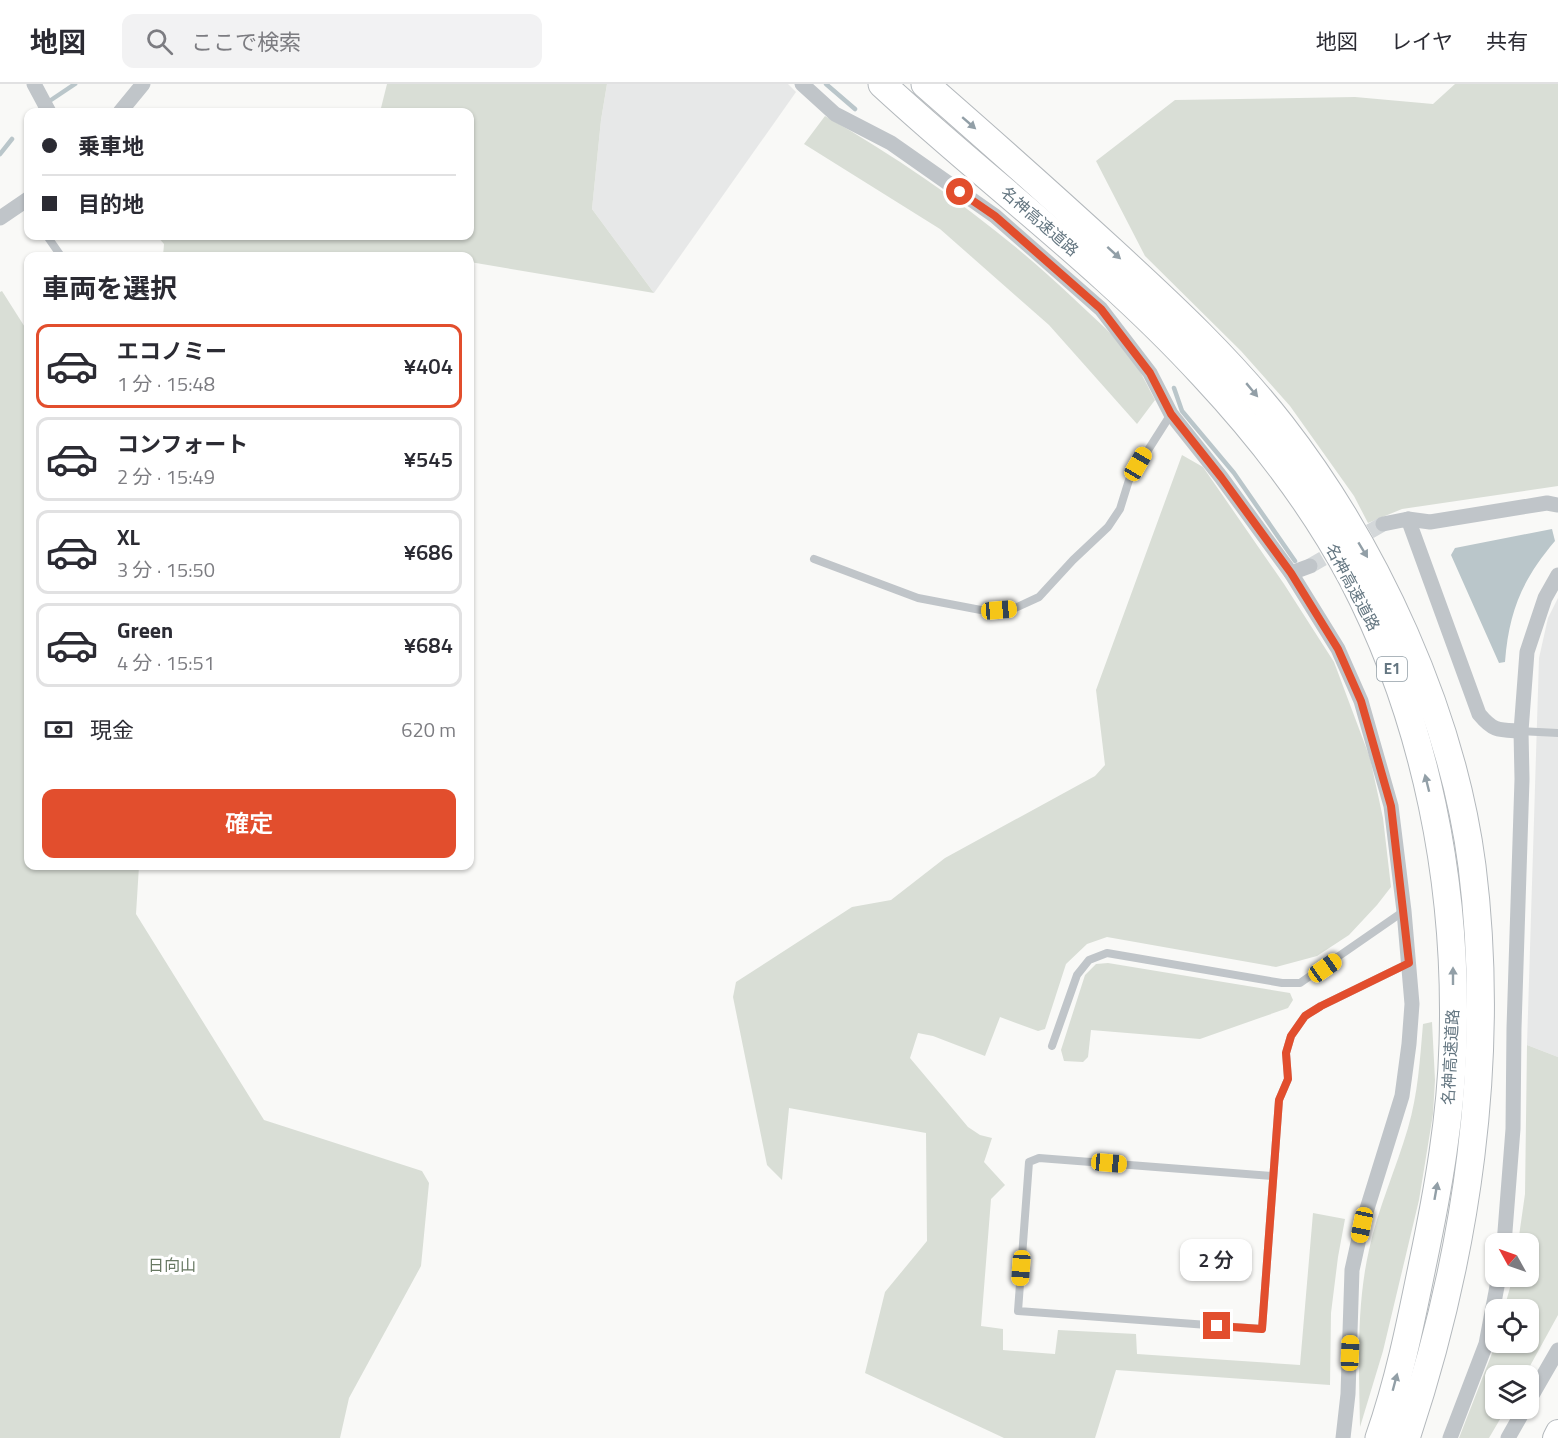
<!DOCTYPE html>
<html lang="ja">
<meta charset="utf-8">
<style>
:root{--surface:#fff;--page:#f2f2f3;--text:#2b2b33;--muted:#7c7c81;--line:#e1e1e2;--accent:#e24e2d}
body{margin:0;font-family:"Titillium Web","Noto Sans JP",sans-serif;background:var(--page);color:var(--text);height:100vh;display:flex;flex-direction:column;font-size:22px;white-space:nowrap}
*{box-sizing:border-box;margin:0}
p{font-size:20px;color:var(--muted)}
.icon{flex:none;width:33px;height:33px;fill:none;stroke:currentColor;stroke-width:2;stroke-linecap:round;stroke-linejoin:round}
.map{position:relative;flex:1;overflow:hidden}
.drawer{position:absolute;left:24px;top:168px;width:450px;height:618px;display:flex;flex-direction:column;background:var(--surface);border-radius:12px;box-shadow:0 2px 4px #0004}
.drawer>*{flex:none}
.guide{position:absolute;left:24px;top:24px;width:450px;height:132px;border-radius:12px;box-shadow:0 2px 4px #0004;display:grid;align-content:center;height:132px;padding:0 18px;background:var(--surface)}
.needle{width:39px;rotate:310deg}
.controls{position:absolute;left:1485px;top:1149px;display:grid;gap:12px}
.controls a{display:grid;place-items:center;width:54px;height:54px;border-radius:12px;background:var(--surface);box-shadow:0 2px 4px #0004;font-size:30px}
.end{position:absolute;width:27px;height:27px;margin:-14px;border:8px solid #e24e2d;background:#fff;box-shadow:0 0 0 3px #fff}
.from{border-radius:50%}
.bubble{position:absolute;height:42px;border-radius:12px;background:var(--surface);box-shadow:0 2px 4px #0004;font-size:20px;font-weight:600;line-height:42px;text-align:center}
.car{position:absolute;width:18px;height:36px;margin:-18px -9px;border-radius:8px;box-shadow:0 0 4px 2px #0007;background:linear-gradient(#f5c518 24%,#345 0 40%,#f5c518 0 76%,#345 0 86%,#f5c518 0)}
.guide b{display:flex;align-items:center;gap:21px;height:57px;font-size:22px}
.guide b+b{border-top:2px solid var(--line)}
.guide i{width:15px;height:15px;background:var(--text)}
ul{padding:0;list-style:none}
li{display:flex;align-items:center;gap:18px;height:84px;margin:0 12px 9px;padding:0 6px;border:3px solid var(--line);border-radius:12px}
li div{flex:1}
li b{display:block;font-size:22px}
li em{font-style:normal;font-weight:600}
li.on{border-color:var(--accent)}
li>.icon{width:54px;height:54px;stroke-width:1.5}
h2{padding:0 18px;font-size:27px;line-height:72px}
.pay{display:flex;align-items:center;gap:15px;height:66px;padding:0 18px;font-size:22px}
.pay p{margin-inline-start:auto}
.primary-button{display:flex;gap:12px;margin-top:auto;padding:12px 18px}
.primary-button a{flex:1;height:69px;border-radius:12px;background:var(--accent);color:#fff;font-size:24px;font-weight:600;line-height:69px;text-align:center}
header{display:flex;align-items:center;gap:36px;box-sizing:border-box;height:84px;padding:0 30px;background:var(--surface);border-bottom:2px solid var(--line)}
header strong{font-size:28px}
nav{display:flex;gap:33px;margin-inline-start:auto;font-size:21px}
.search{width:420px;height:54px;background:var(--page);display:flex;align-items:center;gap:15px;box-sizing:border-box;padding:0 21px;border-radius:12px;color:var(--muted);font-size:22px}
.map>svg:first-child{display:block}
.built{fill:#e7e8e8}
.green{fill:#d9ded6}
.water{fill:#bac6ca}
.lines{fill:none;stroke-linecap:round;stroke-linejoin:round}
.stream{stroke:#bac6ca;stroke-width:4.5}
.minor-tunnel{stroke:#d4d8da;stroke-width:15;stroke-dasharray:15 8;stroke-linecap:butt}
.trunk-casing{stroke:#b3b8bc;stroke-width:26}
.motorway-casing{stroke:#b3b8bc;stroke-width:29}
.service{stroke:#c0c5c9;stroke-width:8}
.minor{stroke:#c0c5c9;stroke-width:15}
.trunk{stroke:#fff;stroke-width:24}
.motorway{stroke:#fff;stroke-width:27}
.oneway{fill:#929fa7}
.route{stroke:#e24e2d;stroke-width:8}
.labels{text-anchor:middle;stroke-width:6;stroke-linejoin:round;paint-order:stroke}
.shield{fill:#fff;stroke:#929fa7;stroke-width:1.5}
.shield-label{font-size:15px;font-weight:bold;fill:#647681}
.street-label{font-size:16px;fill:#647681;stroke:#fff}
.park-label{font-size:16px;fill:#687963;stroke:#fff}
</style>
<header>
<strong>地図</strong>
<div class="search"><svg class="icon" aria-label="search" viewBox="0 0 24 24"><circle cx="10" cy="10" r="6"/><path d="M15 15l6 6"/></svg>ここで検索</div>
<nav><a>地図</a><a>レイヤ</a><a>共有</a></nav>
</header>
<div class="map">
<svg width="1558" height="1354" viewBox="0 0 1558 1354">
<rect width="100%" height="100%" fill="#f9f9f7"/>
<g class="built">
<polygon points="607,0 788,0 796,8 654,209 592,125 601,36"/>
<polygon points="1558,514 1558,973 1527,961 1539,574 1548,534"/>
</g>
<g class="green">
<polygon points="387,0 607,0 601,36 592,125 654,209 470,178 470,172 434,172 410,168 406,172 163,172 164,160 157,152 470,152 470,28 380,28"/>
<polygon points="1455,0 1558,0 1558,402 1402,425 1368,439 1354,412 1290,322 1241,267 1145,172 1096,77 1175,16 1355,13 1433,20"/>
<path d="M 825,32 C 914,83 998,143 1072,213 C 1093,233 1116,252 1133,276 C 1141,288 1148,303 1155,316 L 1137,340 L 1049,241 L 940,145 L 804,60 Z"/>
<polygon points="2,207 28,248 28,782 139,782 136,830 264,1036 422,1087 429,1099 421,1182 349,1314 340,1354 0,1354 0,208"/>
<polygon points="1182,371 1203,383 1284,500 1334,578 1370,674 1383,734 1391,803 1377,821 1349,851 1317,872 1276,883 1107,853 1087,860 1066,880 1045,945 1038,947 1000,933 985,972 933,952 918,949 910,974 968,1043 980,1051 992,1054 984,1078 1005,1101 991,1115 981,1242 1003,1245 1003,1266 1055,1270 1058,1246 1136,1250 1137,1270 1300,1281 1313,1129 1345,1135 1338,1173 1331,1229 1330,1301 1116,1286 1095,1354 1004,1354 865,1289 885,1208 927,1157 926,1049 789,1024 782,1096 767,1081 733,913 736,898 852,823 891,816 945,774 1095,692 1105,681 1096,606"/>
<polygon points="1108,879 1290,909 1293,916 1288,924 1200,955 1091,946 1088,973 1083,978 1064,977 1061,966 1085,891 1096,880"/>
<path d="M 1432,938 L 1435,996 L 1433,1030 L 1419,1116 L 1383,1267 L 1360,1343 C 1359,1285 1356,1223 1369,1166 C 1378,1124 1396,1085 1408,1044 C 1418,1010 1420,975 1423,940 Z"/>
<polygon points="1527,961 1558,973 1558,1231 1525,1291 1496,1292 1496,1324 1506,1325 1489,1354 1459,1354 1496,1259 1528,1258 1528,1226 1504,1225 1513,1193 1528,1192 1528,1160 1518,1159 1525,1110"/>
</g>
<path class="water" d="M 1552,445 L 1555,457 C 1522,496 1509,527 1505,578 L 1499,579 L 1451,471 L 1455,464 Z"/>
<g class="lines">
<g class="stream">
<polyline points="826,0 855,25"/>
<polyline points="51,16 75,0"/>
<polyline points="35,28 38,26"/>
<polyline points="0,70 12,55"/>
<polyline points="1174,304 1182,327 1234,389 1295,477"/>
</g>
<polyline class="minor-tunnel" points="1310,482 1383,440"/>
<g class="trunk-casing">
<polyline id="trunk" points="1555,1354 1558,1348"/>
</g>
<g class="motorway-casing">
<g id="motorway">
<path d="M 882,0 C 988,98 1105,184 1203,291 C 1259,351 1314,422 1352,494 C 1426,636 1458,801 1453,960 C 1451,1033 1438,1106 1423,1178 C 1411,1237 1399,1297 1379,1354"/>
<path d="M 925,0 C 988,55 1050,110 1112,167 C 1172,222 1231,277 1281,341 C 1376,463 1452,628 1472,782 C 1496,974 1467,1172 1406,1354"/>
</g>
</g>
<g class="service">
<polyline points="47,152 61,172"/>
<polyline points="814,475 918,514 986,527 1013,525 1039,513 1073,476 1108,443 1120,425 1129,396 1171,330"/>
<polyline points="1521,647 1558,649"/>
<polyline points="1052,962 1077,891 1089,876 1107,869 1282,899 1300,899 1404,827"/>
<polyline points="1273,1092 1039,1074 1029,1078 1018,1227 1262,1245 1279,1016 1288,995 1286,969 1291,952 1305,932 1321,922 1409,879"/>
</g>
<g class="minor">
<polyline points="34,0 49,28"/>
<polyline points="802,0 835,30 891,59 995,132 1101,225 1150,289 1171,330 1221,393 1291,489 1338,565 1361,617 1391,722 1404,827 1412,920 1409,960 1402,1012 1362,1141 1352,1186 1348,1310 1343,1354"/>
<polyline points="120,28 143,0"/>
<polyline points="0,134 28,115"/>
<polyline points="1408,435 1430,438 1547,419 1558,421"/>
<path d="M 1383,440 L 1408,435 L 1479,630 C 1494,648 1499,646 1521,647"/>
<polyline points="1291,489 1310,482"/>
<polyline points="1504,1160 1513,1045 1514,944 1522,695 1521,647 1527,568 1545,514 1558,491"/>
<polyline points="1528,1318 1558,1266"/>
<polyline points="1450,1354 1486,1260 1499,1192"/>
<polyline points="1508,1354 1525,1324"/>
</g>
<use href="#trunk" class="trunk"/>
<use href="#motorway" class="motorway"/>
</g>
<defs><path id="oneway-solid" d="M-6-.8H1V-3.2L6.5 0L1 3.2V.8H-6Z" transform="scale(1.5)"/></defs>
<g class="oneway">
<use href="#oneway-solid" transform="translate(969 39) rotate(41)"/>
<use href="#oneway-solid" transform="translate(1114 169) rotate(42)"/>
<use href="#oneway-solid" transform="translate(1252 306) rotate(50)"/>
<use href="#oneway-solid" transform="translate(1363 466) rotate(59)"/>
<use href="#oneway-solid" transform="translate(1427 699) rotate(-104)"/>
<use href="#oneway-solid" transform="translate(1453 892) rotate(-90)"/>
<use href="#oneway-solid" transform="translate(1436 1107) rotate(-80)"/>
<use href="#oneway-solid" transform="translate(1395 1298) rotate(-75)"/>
</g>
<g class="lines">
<polyline class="route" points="960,108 995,132 1101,225 1150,289 1171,330 1221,393 1291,489 1338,565 1361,617 1391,722 1409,879 1321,922 1305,932 1291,952 1286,969 1288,995 1279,1016 1262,1245 1217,1242"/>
</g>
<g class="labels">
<rect class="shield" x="1377" y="573" width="30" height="24" rx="4.5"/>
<g class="shield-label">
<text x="1392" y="590">E1</text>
</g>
<g class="street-label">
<text transform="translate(1040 137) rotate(41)" y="6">名神高速道路</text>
<text transform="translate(1353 503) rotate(62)" y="6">名神高速道路</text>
<text transform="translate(1450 973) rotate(-87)" y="6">名神高速道路</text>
</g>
<g class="park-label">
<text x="172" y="1187">日向山</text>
</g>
</g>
</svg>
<div class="controls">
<a><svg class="needle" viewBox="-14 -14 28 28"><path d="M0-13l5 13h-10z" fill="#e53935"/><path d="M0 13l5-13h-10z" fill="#7c7c81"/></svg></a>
<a><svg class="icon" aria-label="locate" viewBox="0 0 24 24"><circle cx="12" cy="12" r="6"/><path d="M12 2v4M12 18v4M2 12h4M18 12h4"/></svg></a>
<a><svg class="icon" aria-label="layers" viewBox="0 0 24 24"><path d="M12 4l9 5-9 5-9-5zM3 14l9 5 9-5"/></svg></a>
</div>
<i class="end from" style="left:960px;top:108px"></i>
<i class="end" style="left:1217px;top:1242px"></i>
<div class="bubble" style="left:1180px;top:1155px;width:72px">2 分</div>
<i class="car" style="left:1138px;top:380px;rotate:30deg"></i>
<i class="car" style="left:999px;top:526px;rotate:85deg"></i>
<i class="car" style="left:1325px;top:884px;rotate:55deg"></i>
<i class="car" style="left:1109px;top:1079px;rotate:95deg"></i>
<i class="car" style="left:1362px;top:1141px;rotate:192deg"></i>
<i class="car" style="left:1021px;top:1184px;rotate:184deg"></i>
<i class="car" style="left:1350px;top:1269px;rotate:2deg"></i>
<div class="guide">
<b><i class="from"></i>乗車地</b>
<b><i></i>目的地</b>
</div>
<section class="drawer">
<h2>車両を選択</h2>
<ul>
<li class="on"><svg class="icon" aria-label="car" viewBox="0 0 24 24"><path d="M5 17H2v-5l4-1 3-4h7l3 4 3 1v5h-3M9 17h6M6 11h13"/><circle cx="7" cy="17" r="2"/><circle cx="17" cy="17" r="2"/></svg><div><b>エコノミー</b><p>1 分 · 15:48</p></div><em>¥404</em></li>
<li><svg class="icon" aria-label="car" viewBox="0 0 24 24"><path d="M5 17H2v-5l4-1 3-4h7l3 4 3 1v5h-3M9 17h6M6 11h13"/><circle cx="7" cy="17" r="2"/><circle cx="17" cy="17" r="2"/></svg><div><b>コンフォート</b><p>2 分 · 15:49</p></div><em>¥545</em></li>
<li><svg class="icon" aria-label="car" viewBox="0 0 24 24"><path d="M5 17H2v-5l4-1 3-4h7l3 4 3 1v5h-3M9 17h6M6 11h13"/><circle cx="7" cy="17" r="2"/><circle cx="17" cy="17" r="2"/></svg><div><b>XL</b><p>3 分 · 15:50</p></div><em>¥686</em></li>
<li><svg class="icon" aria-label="car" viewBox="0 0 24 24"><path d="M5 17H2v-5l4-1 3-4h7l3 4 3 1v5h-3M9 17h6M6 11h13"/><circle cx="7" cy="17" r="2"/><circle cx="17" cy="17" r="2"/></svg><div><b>Green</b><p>4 分 · 15:51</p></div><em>¥684</em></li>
</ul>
<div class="pay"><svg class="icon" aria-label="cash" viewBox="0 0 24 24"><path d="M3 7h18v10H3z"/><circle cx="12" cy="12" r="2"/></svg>現金<p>620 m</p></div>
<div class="primary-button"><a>確定</a></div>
</section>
</div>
